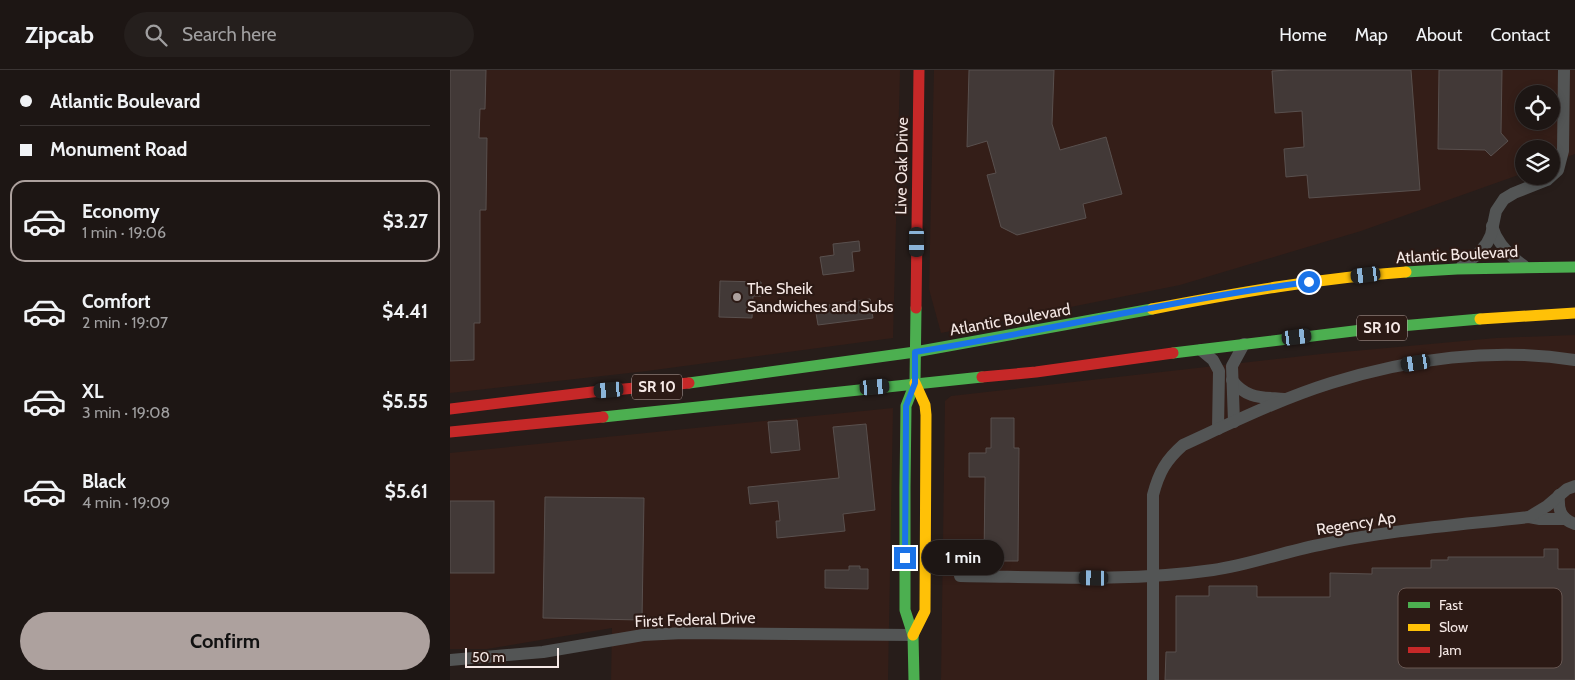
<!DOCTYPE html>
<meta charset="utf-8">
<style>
:root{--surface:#1d1614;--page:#251f1d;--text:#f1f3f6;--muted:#a09fa0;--line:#3b3534;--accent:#ada19e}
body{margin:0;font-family:Cabin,sans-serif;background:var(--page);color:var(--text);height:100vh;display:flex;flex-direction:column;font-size:19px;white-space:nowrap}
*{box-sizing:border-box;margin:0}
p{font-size:16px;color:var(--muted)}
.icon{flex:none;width:28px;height:28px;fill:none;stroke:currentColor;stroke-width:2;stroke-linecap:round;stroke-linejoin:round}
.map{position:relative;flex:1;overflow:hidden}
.details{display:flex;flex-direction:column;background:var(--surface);width:450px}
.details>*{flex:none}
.guide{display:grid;align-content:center;height:110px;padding:0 20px;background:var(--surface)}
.buttons{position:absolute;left:1065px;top:15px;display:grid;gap:10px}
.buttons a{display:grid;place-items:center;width:45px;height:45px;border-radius:50%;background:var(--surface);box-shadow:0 2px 8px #0003,0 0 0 1px var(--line);font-size:25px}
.scale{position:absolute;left:15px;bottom:12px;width:94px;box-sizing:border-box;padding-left:5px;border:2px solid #f5e8e5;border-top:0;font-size:14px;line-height:18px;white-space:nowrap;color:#f5e8e5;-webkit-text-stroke:4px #2c1a15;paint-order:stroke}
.end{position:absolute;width:22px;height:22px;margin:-11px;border:6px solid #1a73e8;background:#fff;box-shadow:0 0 0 2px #fff}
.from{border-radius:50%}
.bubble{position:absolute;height:35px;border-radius:18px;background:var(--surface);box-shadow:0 2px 8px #0003,0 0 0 1px var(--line);font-size:16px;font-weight:700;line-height:35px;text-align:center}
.car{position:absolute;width:15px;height:30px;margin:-15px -8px;border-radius:6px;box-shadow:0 0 4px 1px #0007;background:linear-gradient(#222 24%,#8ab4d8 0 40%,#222 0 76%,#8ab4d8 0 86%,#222 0)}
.guide b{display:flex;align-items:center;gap:18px;height:48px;font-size:19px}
.guide b+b{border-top:1px solid var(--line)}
.guide i{width:12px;height:12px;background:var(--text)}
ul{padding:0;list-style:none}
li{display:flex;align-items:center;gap:15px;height:82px;margin:0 10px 8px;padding:0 10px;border:2px solid transparent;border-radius:15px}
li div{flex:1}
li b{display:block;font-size:19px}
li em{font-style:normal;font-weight:700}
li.active{border-color:var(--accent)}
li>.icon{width:45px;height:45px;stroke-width:1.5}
.action{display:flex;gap:10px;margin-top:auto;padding:10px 20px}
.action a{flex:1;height:58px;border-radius:30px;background:var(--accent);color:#111;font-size:20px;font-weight:700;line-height:58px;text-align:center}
header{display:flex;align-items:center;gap:30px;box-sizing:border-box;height:70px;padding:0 25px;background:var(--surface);border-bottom:1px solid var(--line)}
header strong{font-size:24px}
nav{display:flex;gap:28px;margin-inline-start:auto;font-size:18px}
.search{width:350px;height:45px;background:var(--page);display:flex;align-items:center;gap:12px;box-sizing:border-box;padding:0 18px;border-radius:28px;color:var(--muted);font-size:19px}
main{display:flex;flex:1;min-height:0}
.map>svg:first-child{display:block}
.built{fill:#341e18;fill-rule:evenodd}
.building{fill:#423937;stroke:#59504e}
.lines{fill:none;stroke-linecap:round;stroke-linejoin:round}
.street{stroke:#535555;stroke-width:12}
.fast{stroke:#4caf50;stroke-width:11}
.slow{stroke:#ffc107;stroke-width:11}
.jam{stroke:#c62828;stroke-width:11}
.route{stroke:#1a73e8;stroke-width:6}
.poi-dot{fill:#ada19e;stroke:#2c1a15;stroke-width:2}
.labels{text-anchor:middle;stroke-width:4.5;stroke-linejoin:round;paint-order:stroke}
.shield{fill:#2c1a15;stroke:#b9aaa7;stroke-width:1}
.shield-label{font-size:15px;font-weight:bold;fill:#f5e8e5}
.street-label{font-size:16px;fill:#f5e8e5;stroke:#2c1a15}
.poi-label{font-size:16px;fill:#f5e8e5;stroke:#2c1a15;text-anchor:start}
.key{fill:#2c1a15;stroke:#685853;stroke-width:1}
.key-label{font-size:14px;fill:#f5e8e5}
</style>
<header>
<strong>Zipcab</strong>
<div class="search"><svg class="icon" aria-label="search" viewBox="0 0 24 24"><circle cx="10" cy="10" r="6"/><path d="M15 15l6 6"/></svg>Search here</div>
<nav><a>Home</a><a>Map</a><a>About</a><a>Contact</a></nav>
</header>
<main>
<section class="details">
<div class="guide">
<b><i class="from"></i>Atlantic Boulevard</b>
<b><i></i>Monument Road</b>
</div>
<ul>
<li class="active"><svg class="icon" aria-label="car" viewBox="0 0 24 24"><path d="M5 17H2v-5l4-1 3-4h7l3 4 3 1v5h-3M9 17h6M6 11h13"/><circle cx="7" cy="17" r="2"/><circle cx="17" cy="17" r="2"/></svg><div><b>Economy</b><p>1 min · 19:06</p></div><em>$3.27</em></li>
<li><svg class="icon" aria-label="car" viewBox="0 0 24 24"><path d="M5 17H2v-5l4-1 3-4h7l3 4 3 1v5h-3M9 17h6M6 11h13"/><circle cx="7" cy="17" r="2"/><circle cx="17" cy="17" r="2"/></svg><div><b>Comfort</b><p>2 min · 19:07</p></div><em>$4.41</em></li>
<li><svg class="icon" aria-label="car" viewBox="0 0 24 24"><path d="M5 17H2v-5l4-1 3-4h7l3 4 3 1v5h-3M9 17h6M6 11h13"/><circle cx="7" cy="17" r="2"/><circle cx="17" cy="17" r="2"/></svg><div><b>XL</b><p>3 min · 19:08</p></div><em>$5.55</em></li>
<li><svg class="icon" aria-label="car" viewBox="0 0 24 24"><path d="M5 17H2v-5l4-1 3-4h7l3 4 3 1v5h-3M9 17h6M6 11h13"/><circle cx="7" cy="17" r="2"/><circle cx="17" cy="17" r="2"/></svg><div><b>Black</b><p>4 min · 19:09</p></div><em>$5.61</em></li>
</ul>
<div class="action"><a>Confirm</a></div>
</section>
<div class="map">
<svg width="1125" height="610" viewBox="0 0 1125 610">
<rect width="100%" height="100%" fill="#271d1a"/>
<g class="built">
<polygon points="0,0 450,0 443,268 197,301 0,323"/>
<path d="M 484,0 L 1125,0 L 1125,84 L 1101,93 L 1101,79 L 1074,79 L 1074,103 L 911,161 L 730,215 L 491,263 L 479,219 ZM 1074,24 L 1101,24 L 1101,51 L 1074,51 Z"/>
<polygon points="1125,265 1125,610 491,610 495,331 501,326 871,284 1046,268"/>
<polygon points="443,338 438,610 161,610 162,558 37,579 0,579 0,383"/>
</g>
<g class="building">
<polygon points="0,0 36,0 35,39 30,39 29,68 37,68 36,140 30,140 30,253 24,253 24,290 0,291"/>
<polygon points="519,0 604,0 602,54 610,80 656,67 672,124 633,134 636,148 567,165 551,157 537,105 546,103 537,71 517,77"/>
<polygon points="840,0 961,0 970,120 859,128 857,105 836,107 834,79 854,77 852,41 825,43 822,1"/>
<polygon points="989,0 1052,0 1051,63 1058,71 1041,86 1035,80 988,79"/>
<polygon points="409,171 410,181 402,182 404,201 373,205 370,187 384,185 383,174"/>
<polygon points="270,211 311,212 311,226 303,226 302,248 269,247"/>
<polygon points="420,229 423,248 368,255 365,237"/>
<polygon points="541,348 564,348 564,378 569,378 568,491 534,491 535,407 519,407 519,383 536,383 536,378 541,378"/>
<polygon points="347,350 350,380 321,383 318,352"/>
<polygon points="416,354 425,440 393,444 395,461 327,468 326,451 330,451 328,431 300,434 298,417 389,408 383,357"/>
<polygon points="95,427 194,428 192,550 93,548"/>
<rect x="0" y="431" width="44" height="72"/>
<polygon points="1094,479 1108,479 1108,499 1125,499 1125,610 715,610 716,582 726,582 726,526 759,526 759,516 807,516 807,527 880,527 880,503 922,504 922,498 981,498 981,490 998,490 998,487 1094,487"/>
<polygon points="399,496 410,496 410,499 418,499 418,519 375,518 375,500 399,500"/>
</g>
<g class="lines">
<g class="street">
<path d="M 1042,156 C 1047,174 1060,186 1074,196"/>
<polyline points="1012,196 1027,185 1037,173 1041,165 1046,141 1054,129 1064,123 1097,110 1108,100 1113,81 1114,0"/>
<polyline points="751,280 763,290 769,301 768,359"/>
<path d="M 782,310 C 796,329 812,327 834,329"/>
<polyline points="784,352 782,296 794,274"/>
<path d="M 1109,425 C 1108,439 1110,449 1125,454"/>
<polyline points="1079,447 1090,449 1115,449"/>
<path d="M 510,506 C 594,507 679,512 763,500 C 799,495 833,482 869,475 C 938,460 1009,455 1079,447 L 1097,436 L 1117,419 L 1125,416"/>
<polyline points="0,590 93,582 193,565 233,563 463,565"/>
<path d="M 703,610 L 703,425 C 709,402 716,390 733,375 C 781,353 830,329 881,313 C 958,289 1044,277 1125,290"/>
</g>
<g class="fast">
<polyline points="956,202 1007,199 1125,197"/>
<polyline points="723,283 928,258 1030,249"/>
<polyline points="239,313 465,282 702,239"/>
<polyline points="153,347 532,307"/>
<polyline points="464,610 463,565 455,540 455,417 456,336 465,313 466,238"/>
</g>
<g class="slow">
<path d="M 702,239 C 786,223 870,208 956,202"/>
<polyline points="1030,249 1125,243"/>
<polyline points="463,565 475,541 476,345 475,335 465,313"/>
</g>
<g class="jam">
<polyline points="466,238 469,0"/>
<polyline points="532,307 586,302 723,283"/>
<polyline points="0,339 142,322 239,313"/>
<polyline points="0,362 153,347"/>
</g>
</g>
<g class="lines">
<path class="route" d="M 455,488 L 456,343 L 456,336 L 465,313 L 465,282 C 597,261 727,229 859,212"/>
</g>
<circle class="poi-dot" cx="287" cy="227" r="5"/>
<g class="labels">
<g class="shield">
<rect x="907" y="245.5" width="50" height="25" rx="4"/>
<rect x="182" y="304.5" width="50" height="25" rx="4"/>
</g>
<g class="shield-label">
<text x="932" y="263">SR 10</text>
<text x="207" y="322">SR 10</text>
</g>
<g class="street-label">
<text transform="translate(451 96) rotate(-89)" y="6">Live Oak Drive</text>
<text transform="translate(1007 184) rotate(-3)" y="6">Atlantic Boulevard</text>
<text transform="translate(560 249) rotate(-10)" y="6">Atlantic Boulevard</text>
<text transform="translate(906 453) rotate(-9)" y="6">Regency Ap</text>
<text transform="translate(245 549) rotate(-2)" y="6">First Federal Drive</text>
</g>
<g class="poi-label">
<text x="297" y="224">The Sheik<tspan x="297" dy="18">Sandwiches and Subs</tspan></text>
</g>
</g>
<rect x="948" y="518" width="164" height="80" rx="8" class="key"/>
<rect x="958" y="532" width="22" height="6" fill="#4caf50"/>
<rect x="958" y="554" width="22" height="7" fill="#ffc107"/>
<rect x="958" y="577" width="22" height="6" fill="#c62828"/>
<g class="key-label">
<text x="989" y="540">Fast</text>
<text x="989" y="562">Slow</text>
<text x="989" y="585">Jam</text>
</g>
</svg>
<div class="buttons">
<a><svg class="icon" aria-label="locate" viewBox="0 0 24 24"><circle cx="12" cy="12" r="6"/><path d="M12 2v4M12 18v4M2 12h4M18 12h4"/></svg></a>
<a><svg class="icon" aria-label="layers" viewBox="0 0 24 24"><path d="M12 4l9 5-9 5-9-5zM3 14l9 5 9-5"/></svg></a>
</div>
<div class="scale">50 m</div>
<i class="end from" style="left:859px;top:212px"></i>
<i class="end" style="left:455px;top:488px"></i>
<div class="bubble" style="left:472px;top:470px;width:82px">1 min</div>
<i class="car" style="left:467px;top:172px;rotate:180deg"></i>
<i class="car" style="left:916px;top:205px;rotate:263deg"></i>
<i class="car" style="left:847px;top:267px;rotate:83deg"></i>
<i class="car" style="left:966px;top:293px;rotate:261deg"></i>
<i class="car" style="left:425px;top:317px;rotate:85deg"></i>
<i class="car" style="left:159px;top:320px;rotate:265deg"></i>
<i class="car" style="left:644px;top:508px;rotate:271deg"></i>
</div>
</main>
